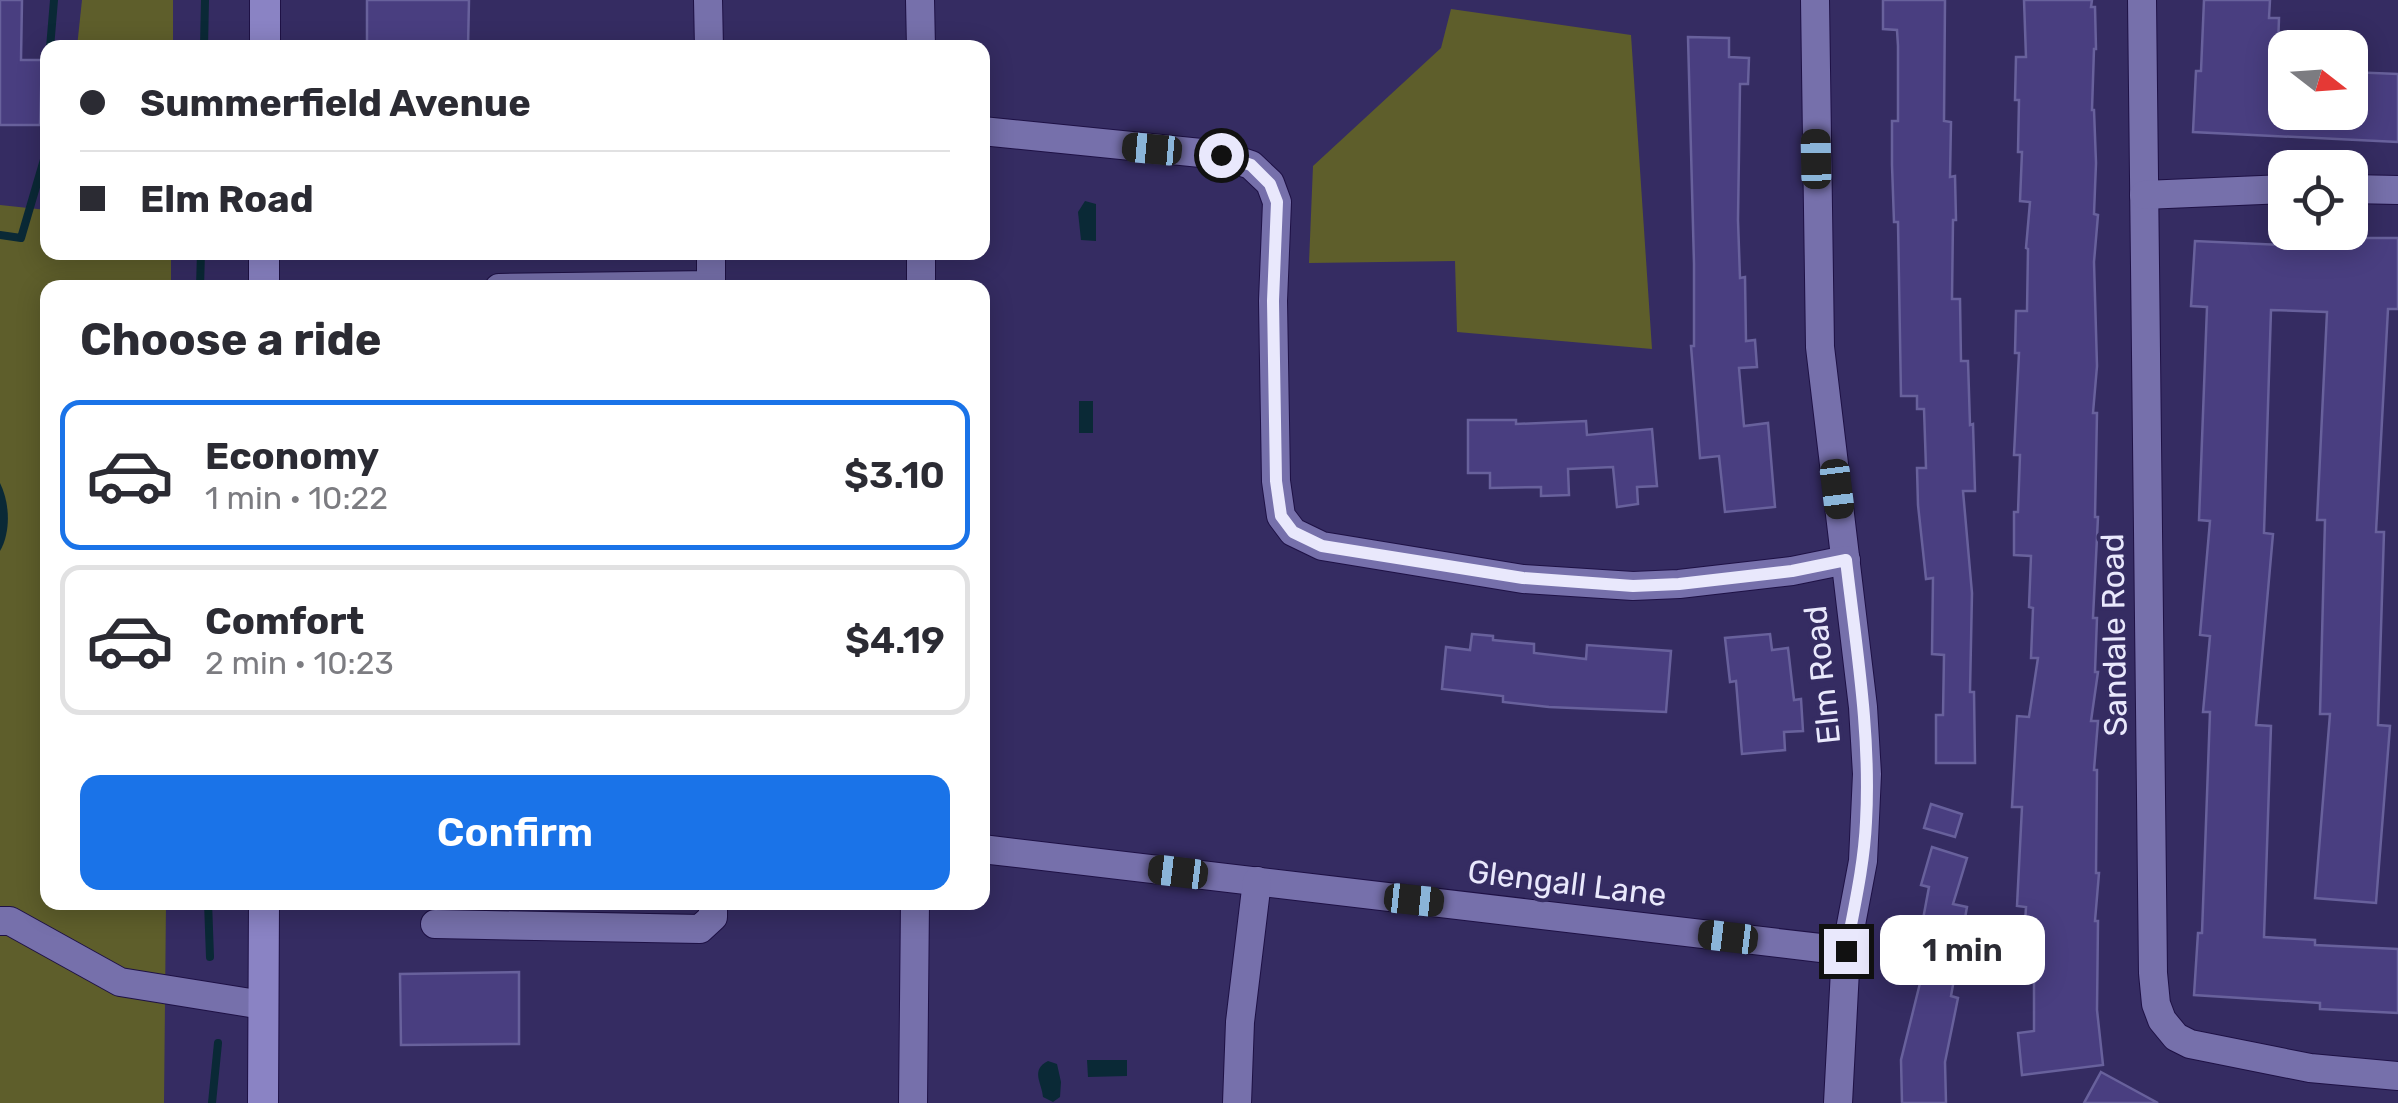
<!DOCTYPE html>
<meta charset="utf-8">
<style>
:root{--surface:#fff;--page:#f2f2f3;--text:#2b2b33;--muted:#7c7c81;--line:#e1e1e2;--accent:#1a73e8}
body{margin:0;font-family:Rubik,sans-serif;background:var(--page);color:var(--text);height:100vh;display:flex;flex-direction:column;font-size:38px;white-space:nowrap}
*{box-sizing:border-box;margin:0}
p{font-size:32px;color:var(--muted)}
.icon{flex:none;width:55px;height:55px;fill:none;stroke:currentColor;stroke-width:2;stroke-linecap:round;stroke-linejoin:round}
.map{position:relative;flex:1;overflow:hidden}
.sheet{position:absolute;left:40px;top:280px;width:950px;height:630px;display:flex;flex-direction:column;background:var(--surface);border-radius:20px;box-shadow:0 5px 25px #0003}
.sheet>*{flex:none}
.guide{position:absolute;left:40px;top:40px;width:950px;height:220px;border-radius:20px;box-shadow:0 5px 25px #0003;display:grid;align-content:center;height:220px;padding:0 40px;background:var(--surface)}
.needle{width:65px;rotate:107deg}
.controls{position:absolute;left:2268px;top:30px;display:grid;gap:20px}
.controls a{display:grid;place-items:center;width:100px;height:100px;border-radius:20px;background:var(--surface);box-shadow:0 5px 25px #0003;font-size:50px}
.end{position:absolute;width:45px;height:45px;margin:-22px;border:12px solid #e9e8fc;background:#111;box-shadow:0 0 0 5px #111}
.from{border-radius:50%}
.bubble{position:absolute;height:70px;border-radius:20px;background:var(--surface);box-shadow:0 5px 25px #0003;font-size:32px;font-weight:600;line-height:70px;text-align:center}
.car{position:absolute;width:30px;height:60px;margin:-30px -15px;border-radius:12px;box-shadow:0 0 8px 2px #0007;background:linear-gradient(#222 24%,#8ab4d8 0 40%,#222 0 76%,#8ab4d8 0 86%,#222 0)}
.guide b{display:flex;align-items:center;gap:35px;height:95px;font-size:38px}
.guide b+b{border-top:2px solid var(--line)}
.guide i{width:25px;height:25px;background:var(--text)}
ul{padding:0;list-style:none}
li{display:flex;align-items:center;gap:30px;height:150px;margin:0 20px 15px;padding:0 20px;border:5px solid var(--line);border-radius:20px}
li div{flex:1}
li b{display:block;font-size:38px}
li em{font-style:normal;font-weight:600}
li.on{border-color:var(--accent)}
li>.icon{width:90px;height:90px;stroke-width:1.5}
h2{padding:0 40px;font-size:45px;line-height:120px}
.cta{display:flex;gap:20px;margin-top:auto;padding:20px 40px}
.cta a{flex:1;height:115px;border-radius:20px;background:var(--accent);color:#fff;font-size:40px;font-weight:600;line-height:115px;text-align:center}
.map>svg:first-child{display:block}
.green{fill:#5e5e2b}
.water{fill:#0a2936}
.lines{fill:none;stroke-linecap:round;stroke-linejoin:round}
.stream{stroke:#0a2936;stroke-width:8}
.building{fill:#493e80;stroke:#68619c;stroke-width:2.5}
.minor-casing{stroke:#1e1145;stroke-width:30}
.major-casing{stroke:#1e1145;stroke-width:32}
.minor{stroke:#7670ab;stroke-width:28}
.major{stroke:#8a83c4;stroke-width:30}
.route{stroke:#e9e8fc;stroke-width:12}
.labels{text-anchor:middle;stroke-width:8;stroke-linejoin:round;paint-order:stroke}
.street-label{font-size:32px;fill:#e9e8fc;stroke:#352c62}
</style>
<div class="map">
<svg width="2398" height="1103" viewBox="0 0 2398 1103">
<rect width="100%" height="100%" fill="#352c62"/>
<g class="green">
<polygon points="82,0 173,0 173,47 77,47"/>
<polygon points="1451,9 1631,35 1652,349 1457,332 1455,261 1309,263 1313,166 1441,48"/>
<polygon points="0,205 47,210 48,252 171,253 171,287 48,288 48,902 166,903 164,1103 0,1103"/>
</g>
<g class="water">
<polygon points="1085,201 1096,204 1096,241 1081,240 1078,212"/>
<rect x="1079" y="401" width="14" height="32"/>
<path d="M 0,483 C 10,503 11,532 0,551 Z"/>
<polygon points="1087,1060 1127,1060 1127,1076 1088,1077"/>
<path d="M 1048,1061 L 1057,1064 L 1061,1082 L 1060,1097 L 1053,1102 L 1043,1097 C 1042,1083 1030,1070 1048,1061 Z"/>
</g>
<g class="lines">
<g class="stream">
<polyline points="50,48 54,0"/>
<polyline points="204,48 205,0"/>
<polyline points="0,235 21,238 48,146"/>
<polyline points="200,288 201,252"/>
<polyline points="208,902 210,957"/>
<polyline points="212,1103 218,1043"/>
</g>
</g>
<g class="building">
<polygon points="0,0 22,0 21,60 42,60 40,125 0,125"/>
<polygon points="367,0 469,0 468,48 367,48"/>
<polygon points="1883,0 1945,0 1944,121 1951,122 1950,177 1955,176 1956,220 1953,220 1952,299 1960,299 1961,361 1968,361 1970,425 1973,424 1975,491 1963,491 1972,593 1970,692 1974,692 1975,763 1936,763 1936,715 1943,715 1944,655 1932,654 1933,578 1926,579 1918,505 1917,468 1926,468 1924,409 1917,409 1917,396 1901,396 1898,222 1894,222 1892,165 1892,121 1898,121 1898,46 1897,30 1883,29"/>
<polygon points="2024,0 2092,0 2091,7 2095,7 2096,49 2094,49 2092,110 2094,110 2096,163 2094,214 2098,215 2094,262 2097,366 2093,413 2097,413 2095,517 2098,517 2093,618 2097,618 2095,672 2098,672 2091,721 2098,721 2094,770 2097,770 2096,873 2099,873 2095,921 2098,921 2097,1010 2103,1065 2022,1075 2018,1033 2034,1031 2034,959 2023,958 2026,907 2017,906 2022,807 2012,807 2017,716 2029,717 2038,658 2031,658 2033,608 2029,607 2031,556 2014,555 2014,512 2018,512 2020,455 2014,455 2019,353 2015,353 2016,311 2027,311 2028,249 2026,248 2030,202 2020,201 2022,152 2018,152 2019,100 2015,100 2016,57 2026,57"/>
<polygon points="2204,0 2270,0 2269,18 2279,18 2277,75 2285,75 2285,112 2350,112 2350,72 2398,74 2398,142 2193,132 2196,71 2201,71"/>
<polygon points="1688,37 1729,38 1729,57 1749,58 1748,84 1740,84 1738,220 1740,278 1745,277 1746,341 1755,340 1757,367 1739,368 1744,426 1768,423 1775,507 1725,512 1719,456 1700,458 1691,346 1694,346 1694,264"/>
<polygon points="2305,238 2398,238 2398,309 2388,309 2376,532 2384,532 2378,725 2390,726 2376,903 2315,898 2330,714 2320,714 2325,520 2317,520 2327,312 2271,310 2264,533 2273,534 2256,725 2271,726 2264,937 2315,940 2315,945 2398,949 2398,1013 2320,1009 2320,1003 2194,995 2198,933 2202,933 2210,712 2203,712 2210,636 2200,635 2210,521 2199,520 2207,307 2191,306 2195,241 2305,246"/>
<polygon points="1468,420 1516,420 1516,424 1586,421 1587,435 1652,429 1657,486 1637,487 1638,504 1617,507 1613,467 1568,469 1569,495 1541,496 1541,487 1490,488 1490,473 1468,473"/>
<polygon points="1472,634 1493,636 1493,640 1534,644 1534,653 1586,659 1587,645 1671,651 1666,712 1549,707 1503,702 1503,696 1442,689 1446,647 1470,650"/>
<polygon points="1770,634 1772,650 1788,648 1794,700 1801,699 1803,731 1784,732 1785,750 1742,754 1736,681 1730,682 1725,638"/>
<polygon points="1931,804 1962,814 1955,837 1924,828"/>
<polygon points="1932,847 1967,858 1953,904 1967,907 1951,996 1958,998 1945,1062 1946,1103 1902,1103 1901,1060 1922,975 1913,973 1929,887 1921,885"/>
<polygon points="519,972 519,1044 401,1045 400,974"/>
<polygon points="2101,1072 2158,1103 2084,1103"/>
</g>
<g class="lines">
<g class="minor-casing">
<g id="minor">
<polyline points="708,0 709,48"/>
<polyline points="920,0 921,48"/>
<polyline points="1815,0 1820,347 1863,707 1867,774 1863,861 1846,951 1838,1103"/>
<polyline points="2142,0 2153,973 2156,1004 2162,1020 2176,1037 2190,1044 2310,1068 2398,1076"/>
<polyline points="982,131 1221,155 1251,165 1270,183 1277,202 1273,301 1276,481 1281,516 1293,532 1322,546 1523,579 1633,586 1679,584 1792,571 1846,560"/>
<polyline points="2350,189 2398,190"/>
<polyline points="2144,195 2285,189"/>
<polyline points="499,288 711,285 711,252"/>
<polyline points="921,288 921,252"/>
<polyline points="982,849 1846,951"/>
<polyline points="0,921 10,921 120,982 263,1005"/>
<polyline points="435,924 700,929 713,917 713,902"/>
<polyline points="913,1103 915,902"/>
<polyline points="1237,1103 1240,1022 1257,881"/>
</g>
</g>
<g class="major-casing">
<g id="major">
<polyline points="265,48 265,0"/>
<polyline points="264,288 264,252"/>
<polyline points="263,1103 264,902"/>
</g>
</g>
<use href="#minor" class="minor"/>
<use href="#major" class="major"/>
</g>
<g class="lines">
<path class="route" d="M 1221,155 L 1251,165 L 1270,184 L 1277,202 L 1273,301 L 1276,481 L 1281,516 L 1293,532 L 1322,546 L 1523,578 L 1633,586 L 1679,584 L 1792,571 L 1846,560 C 1856,646 1871,734 1866,822 C 1864,865 1854,908 1846,951"/>
</g>
<g class="labels">
<g class="street-label">
<text transform="translate(2114 635) rotate(-91)" y="11">Sandale Road</text>
<text transform="translate(1822 675) rotate(-96)" y="11">Elm Road</text>
<text transform="translate(1567 883) rotate(7)" y="11">Glengall Lane</text>
</g>
</g>
</svg>
<div class="controls">
<a><svg class="needle" viewBox="-14 -14 28 28"><path d="M0-13l5 13h-10z" fill="#e53935"/><path d="M0 13l5-13h-10z" fill="#7c7c81"/></svg></a>
<a><svg class="icon" aria-label="locate" viewBox="0 0 24 24"><circle cx="12" cy="12" r="6"/><path d="M12 2v4M12 18v4M2 12h4M18 12h4"/></svg></a>
</div>
<i class="end from" style="left:1221px;top:155px"></i>
<i class="end" style="left:1846px;top:951px"></i>
<div class="bubble" style="left:1880px;top:915px;width:165px">1 min</div>
<i class="car" style="left:1152px;top:149px;rotate:275deg"></i>
<i class="car" style="left:1816px;top:159px;rotate:359deg"></i>
<i class="car" style="left:1837px;top:489px;rotate:173deg"></i>
<i class="car" style="left:1178px;top:872px;rotate:277deg"></i>
<i class="car" style="left:1414px;top:900px;rotate:96deg"></i>
<i class="car" style="left:1728px;top:937px;rotate:277deg"></i>
<div class="guide">
<b><i class="from"></i>Summerfield Avenue</b>
<b><i></i>Elm Road</b>
</div>
<section class="sheet">
<h2>Choose a ride</h2>
<ul>
<li class="on"><svg class="icon" aria-label="car" viewBox="0 0 24 24"><path d="M5 17H2v-5l4-1 3-4h7l3 4 3 1v5h-3M9 17h6M6 11h13"/><circle cx="7" cy="17" r="2"/><circle cx="17" cy="17" r="2"/></svg><div><b>Economy</b><p>1 min · 10:22</p></div><em>$3.10</em></li>
<li><svg class="icon" aria-label="car" viewBox="0 0 24 24"><path d="M5 17H2v-5l4-1 3-4h7l3 4 3 1v5h-3M9 17h6M6 11h13"/><circle cx="7" cy="17" r="2"/><circle cx="17" cy="17" r="2"/></svg><div><b>Comfort</b><p>2 min · 10:23</p></div><em>$4.19</em></li>
</ul>
<div class="cta"><a>Confirm</a></div>
</section>
</div>
